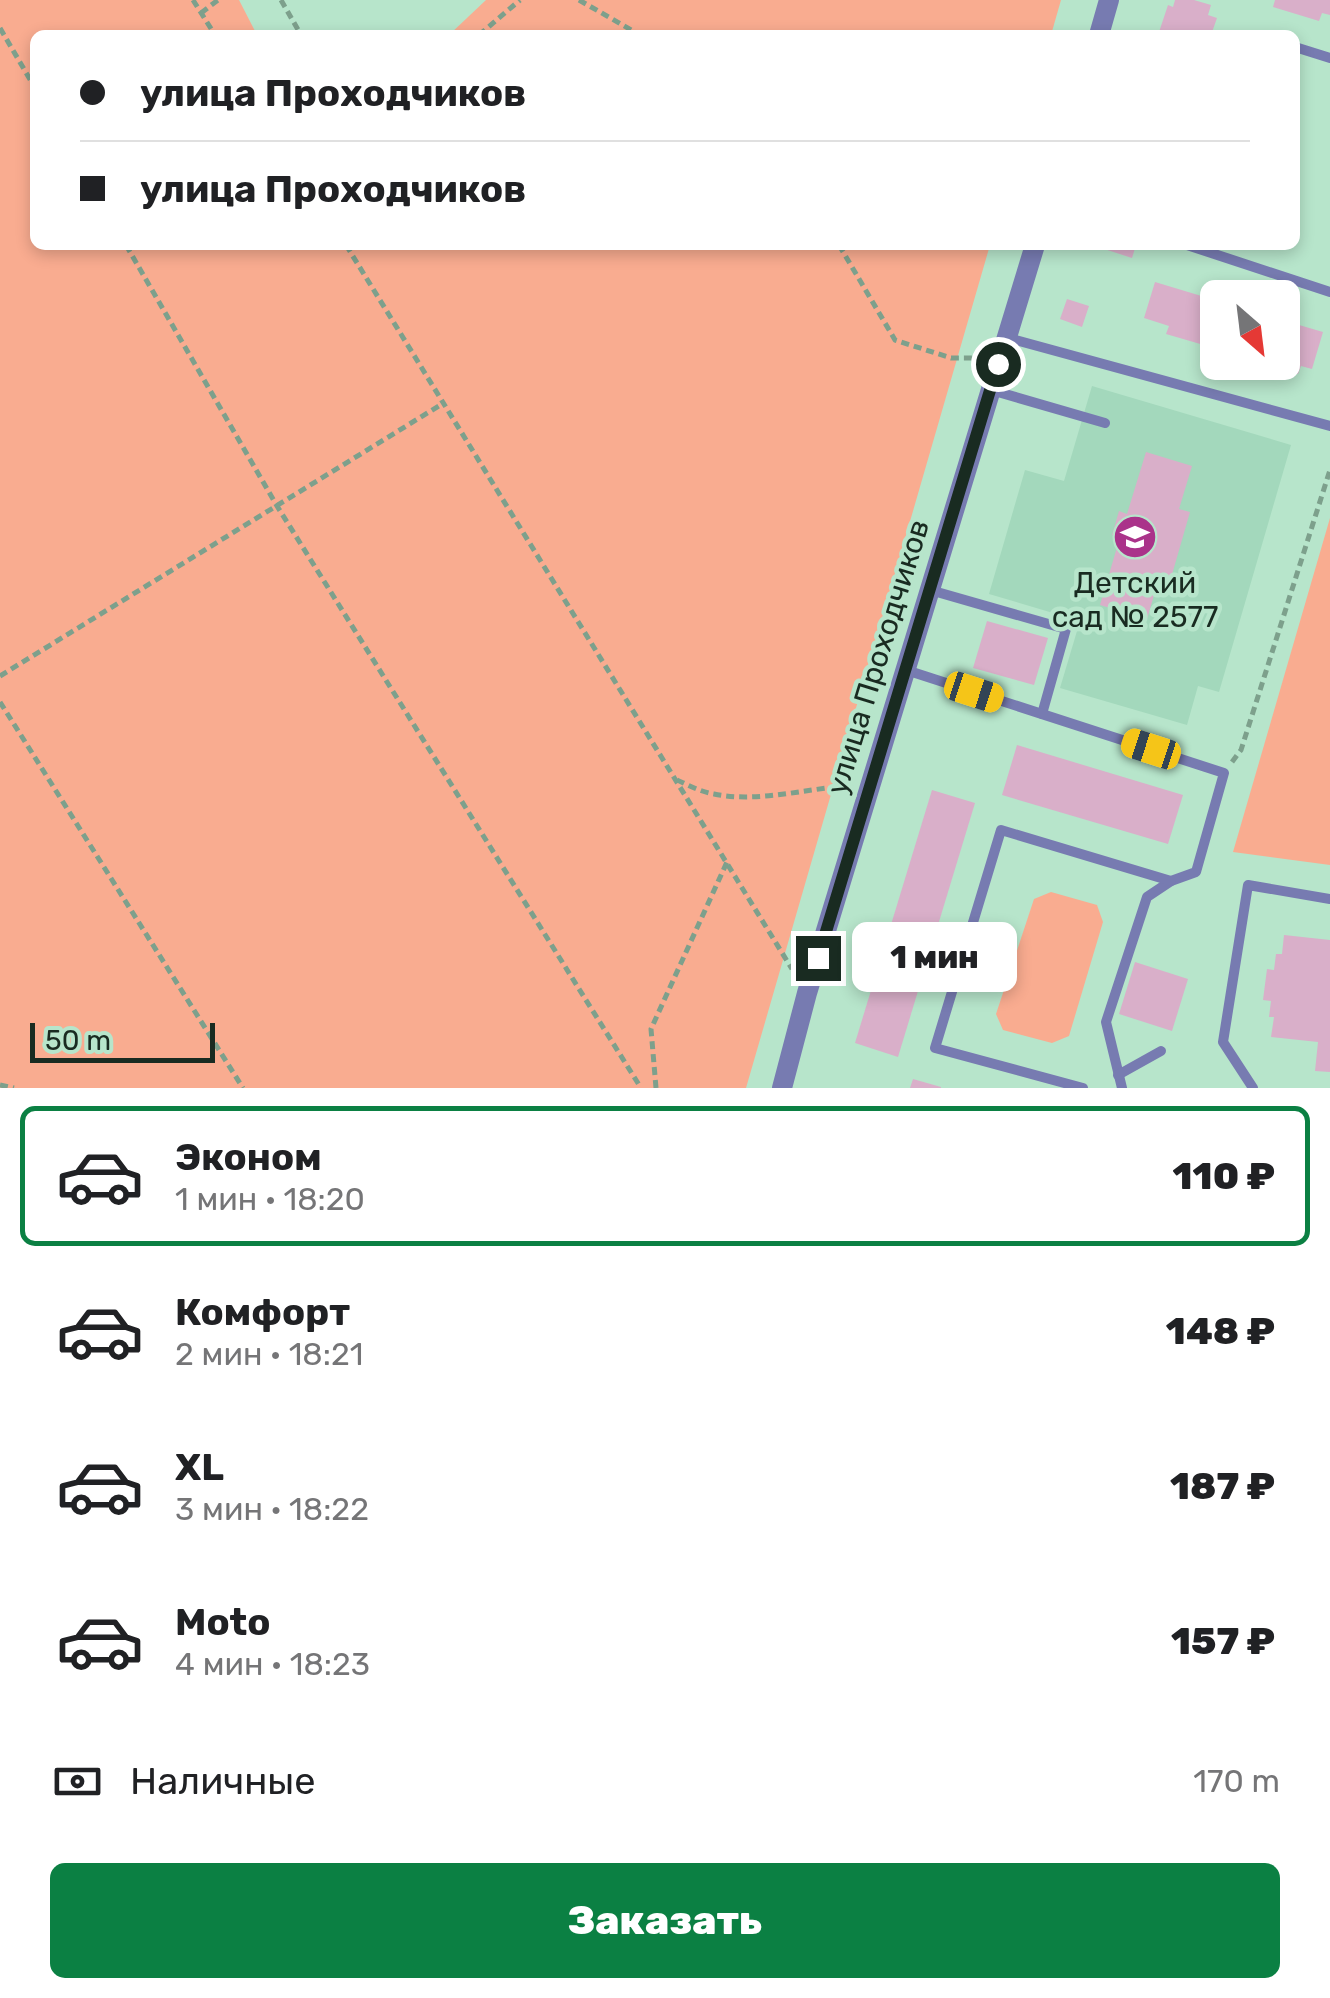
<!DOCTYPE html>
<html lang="ru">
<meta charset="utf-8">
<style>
:root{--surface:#fff;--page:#f2f2f2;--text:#202124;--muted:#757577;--line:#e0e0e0;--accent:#0b8043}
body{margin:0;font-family:Rubik,sans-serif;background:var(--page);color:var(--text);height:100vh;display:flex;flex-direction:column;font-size:38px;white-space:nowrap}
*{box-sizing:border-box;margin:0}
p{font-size:32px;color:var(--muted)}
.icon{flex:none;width:55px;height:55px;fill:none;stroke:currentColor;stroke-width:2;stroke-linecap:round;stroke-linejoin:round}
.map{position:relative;height:1088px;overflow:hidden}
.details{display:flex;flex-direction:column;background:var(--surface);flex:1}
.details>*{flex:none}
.top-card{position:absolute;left:30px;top:30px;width:1270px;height:220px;border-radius:15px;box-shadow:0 5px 15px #0003;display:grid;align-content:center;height:220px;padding:0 50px;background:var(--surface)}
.needle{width:65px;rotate:152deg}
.fabs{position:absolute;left:1200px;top:280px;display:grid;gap:20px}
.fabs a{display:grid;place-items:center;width:100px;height:100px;border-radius:15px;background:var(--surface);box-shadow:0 5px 15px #0003;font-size:50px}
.scale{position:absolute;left:30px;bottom:25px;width:185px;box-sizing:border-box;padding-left:10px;border:5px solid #192b21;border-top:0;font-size:28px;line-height:35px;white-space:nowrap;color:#192b21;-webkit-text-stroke:8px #b7e5cb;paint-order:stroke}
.end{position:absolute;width:45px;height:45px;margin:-22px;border:12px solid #192b21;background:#fff;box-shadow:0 0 0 5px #fff}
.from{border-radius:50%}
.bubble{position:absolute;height:70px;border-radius:15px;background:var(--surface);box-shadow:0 5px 15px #0003;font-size:32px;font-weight:800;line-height:70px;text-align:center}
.car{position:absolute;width:30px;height:60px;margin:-30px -15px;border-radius:12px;box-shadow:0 0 8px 2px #0007;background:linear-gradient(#f5c518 24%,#345 0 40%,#f5c518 0 76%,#345 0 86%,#f5c518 0)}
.top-card b{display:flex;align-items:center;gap:35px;height:95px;font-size:38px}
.top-card b+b{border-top:2px solid var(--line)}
.top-card i{width:25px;height:25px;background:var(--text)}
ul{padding:18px 0 0;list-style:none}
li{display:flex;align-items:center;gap:30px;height:140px;margin:0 20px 15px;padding:0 30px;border:5px solid transparent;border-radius:15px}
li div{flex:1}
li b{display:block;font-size:38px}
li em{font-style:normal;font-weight:800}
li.selected{border-color:var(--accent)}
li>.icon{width:90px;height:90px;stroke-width:1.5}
.pay{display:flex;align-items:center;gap:25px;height:110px;padding:0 50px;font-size:38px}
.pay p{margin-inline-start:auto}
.cta{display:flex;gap:20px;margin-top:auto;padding:20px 50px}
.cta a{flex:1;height:115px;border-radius:15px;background:var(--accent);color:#fff;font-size:40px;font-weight:800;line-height:115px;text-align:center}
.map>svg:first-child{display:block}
.built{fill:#a3d8bc}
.green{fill:#f9ac90}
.building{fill:#d9afc9}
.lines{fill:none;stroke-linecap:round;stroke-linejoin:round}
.path{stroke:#7da08c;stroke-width:5;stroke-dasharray:8 5;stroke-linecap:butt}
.service{stroke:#777bb1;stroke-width:10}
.tertiary{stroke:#777bb1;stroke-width:20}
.route{stroke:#192b21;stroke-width:12}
.labels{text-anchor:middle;stroke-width:9;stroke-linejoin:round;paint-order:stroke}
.poi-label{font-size:30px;fill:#192b21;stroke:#b7e5cb}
.street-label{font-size:30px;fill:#192b21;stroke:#b7e5cb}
</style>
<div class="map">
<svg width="1330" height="1088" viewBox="0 0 1330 1088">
<rect width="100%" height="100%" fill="#b7e5cb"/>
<polygon class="built" points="1092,386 1291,445 1219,692 1198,686 1187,725 1060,688 1080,621 989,594 1025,470 1064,481"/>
<g class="green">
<polygon points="0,0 239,0 257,35 35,35 35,245 990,245 746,1088 0,1088"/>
<polygon points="486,0 1061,0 1051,35 449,35"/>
<polygon points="1330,518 1330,865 1233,852"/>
<polygon points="1051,892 1097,905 1103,922 1069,1036 1052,1043 1003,1030 996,1014 1034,899"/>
</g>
<g class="building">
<polygon points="1175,0 1194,0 1211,5 1208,15 1217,18 1211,35 1158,35 1168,5 1173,7"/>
<polygon points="1275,0 1330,0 1330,15 1322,13 1319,21 1273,7"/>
<polygon points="1092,245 1136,245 1132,258"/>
<polygon points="1155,282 1218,301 1218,341 1214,348 1166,334 1169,326 1144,318"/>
<polygon points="1067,299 1089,306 1082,327 1060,319"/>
<polygon points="1282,320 1323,332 1312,369 1301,366 1298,374 1264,363 1282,362"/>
<polygon points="1146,452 1192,466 1179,509 1190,512 1171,578 1160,575 1147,619 1100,605 1120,537 1112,535 1119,511 1127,514"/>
<polygon points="987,621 1048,638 1034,685 973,668"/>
<polygon points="1017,745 1183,795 1168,844 1002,795"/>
<polygon points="932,790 975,803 898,1057 855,1043"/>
<polygon points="1284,935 1330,940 1330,1072 1315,1071 1318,1042 1271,1037 1274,1017 1269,1017 1271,1001 1263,1000 1267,969 1274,970 1276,954 1282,954"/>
<polygon points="1135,962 1188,979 1172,1031 1119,1014"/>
<polygon points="913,1079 941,1087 941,1088 910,1088"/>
</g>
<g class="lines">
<g class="path">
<polyline points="193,0 215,35"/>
<polyline points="281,0 301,35"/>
<polyline points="579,0 640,35"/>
<polyline points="201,13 218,0"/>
<polyline points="0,28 35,88"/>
<polyline points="479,35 520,0"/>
<polyline points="126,245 277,506 641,1088"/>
<polyline points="346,245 792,969"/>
<polyline points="839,245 895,340 951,358 977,358"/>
<polyline points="0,676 442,404"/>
<polyline points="0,702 243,1088"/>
<polyline points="1232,762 1241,750 1330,470"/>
<path d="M 677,780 C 688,785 701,792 714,794 C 758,803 803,789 847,786"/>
<polyline points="0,1085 14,1088"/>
<polyline points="656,1088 651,1029 727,862"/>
</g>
<g class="service">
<polyline points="1254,35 1255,35"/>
<polyline points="1295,47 1330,58"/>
<polyline points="1187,245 1330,292"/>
<polyline points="1008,338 1330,426"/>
<polyline points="991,390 1105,423"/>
<polyline points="930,590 1066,629 1042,714"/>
<polyline points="906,670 1224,773 1196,872 1171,881 1147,897 1106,1022 1122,1088"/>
<polyline points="1118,1075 1161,1051"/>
<polyline points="1083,1088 935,1048 1001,830 1171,881"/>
<polyline points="1253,1088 1223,1042 1248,885 1330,899"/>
</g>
<g class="tertiary">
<polyline points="1099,35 1109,0"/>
<polyline points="782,1088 807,993 1035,245"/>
</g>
</g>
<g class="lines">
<polyline class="route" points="818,958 998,364"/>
</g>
<defs>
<g id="school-disc" transform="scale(2.25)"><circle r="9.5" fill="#aa338a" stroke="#b7e5cb"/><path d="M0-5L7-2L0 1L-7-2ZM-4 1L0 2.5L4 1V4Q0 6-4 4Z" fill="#fff"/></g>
</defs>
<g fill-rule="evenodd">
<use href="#school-disc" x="1135" y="537"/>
</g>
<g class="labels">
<g class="poi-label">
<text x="1135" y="593">Детский<tspan x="1135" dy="34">сад № 2577</tspan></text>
</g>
<g class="street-label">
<text transform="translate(878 657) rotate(-73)" y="10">улица Проходчиков</text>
</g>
</g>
</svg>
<div class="fabs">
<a><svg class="needle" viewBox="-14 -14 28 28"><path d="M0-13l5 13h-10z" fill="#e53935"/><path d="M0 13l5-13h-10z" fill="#757577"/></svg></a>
</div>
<div class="scale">50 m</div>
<i class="end from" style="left:998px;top:364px"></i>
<i class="end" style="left:818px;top:958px"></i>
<div class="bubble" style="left:852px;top:922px;width:165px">1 мин</div>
<i class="car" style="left:974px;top:692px;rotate:108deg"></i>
<i class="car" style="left:1151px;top:749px;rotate:288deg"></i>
<div class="top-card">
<b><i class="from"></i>улица Проходчиков</b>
<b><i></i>улица Проходчиков</b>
</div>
</div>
<section class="details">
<ul>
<li class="selected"><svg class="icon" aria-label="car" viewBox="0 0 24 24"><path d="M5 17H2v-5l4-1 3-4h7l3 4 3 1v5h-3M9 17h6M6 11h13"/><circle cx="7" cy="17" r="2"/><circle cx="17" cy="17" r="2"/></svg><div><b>Эконом</b><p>1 мин · 18:20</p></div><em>110 ₽</em></li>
<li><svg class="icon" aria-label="car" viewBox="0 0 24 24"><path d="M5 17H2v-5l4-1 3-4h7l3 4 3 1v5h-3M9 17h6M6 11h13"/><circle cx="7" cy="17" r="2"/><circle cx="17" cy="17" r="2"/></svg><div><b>Комфорт</b><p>2 мин · 18:21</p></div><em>148 ₽</em></li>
<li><svg class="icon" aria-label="car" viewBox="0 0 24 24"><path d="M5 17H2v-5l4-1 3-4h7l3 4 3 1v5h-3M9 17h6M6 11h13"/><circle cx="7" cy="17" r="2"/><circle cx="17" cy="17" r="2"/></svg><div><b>XL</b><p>3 мин · 18:22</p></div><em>187 ₽</em></li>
<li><svg class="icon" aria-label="car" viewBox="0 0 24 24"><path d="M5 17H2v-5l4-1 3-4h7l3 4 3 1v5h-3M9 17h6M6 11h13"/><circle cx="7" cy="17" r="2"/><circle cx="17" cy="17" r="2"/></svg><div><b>Moto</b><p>4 мин · 18:23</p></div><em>157 ₽</em></li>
</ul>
<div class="pay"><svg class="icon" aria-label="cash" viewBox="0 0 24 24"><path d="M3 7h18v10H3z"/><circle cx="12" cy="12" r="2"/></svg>Наличные<p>170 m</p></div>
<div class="cta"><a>Заказать</a></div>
</section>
